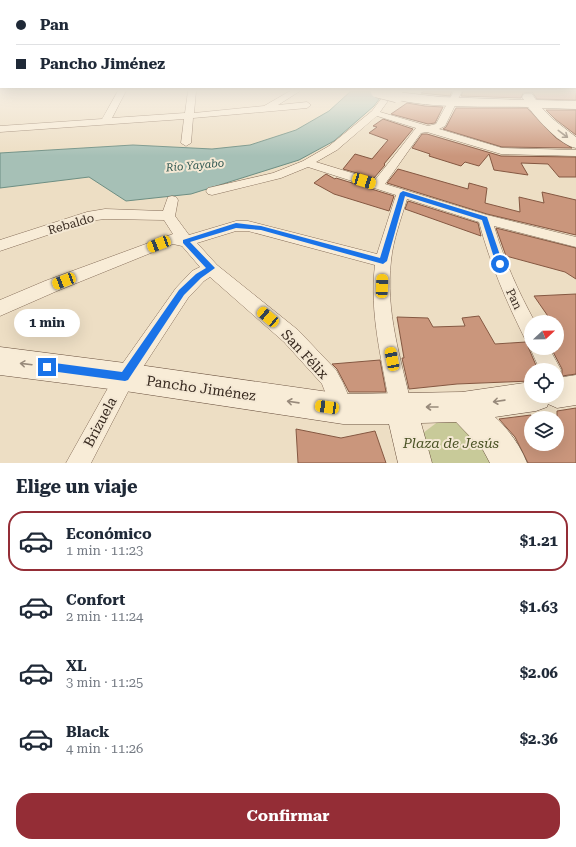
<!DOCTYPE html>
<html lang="es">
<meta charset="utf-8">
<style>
:root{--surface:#fff;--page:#f2f2f3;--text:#1f2937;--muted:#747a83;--line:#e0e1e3;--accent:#942d36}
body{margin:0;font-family:"Roboto Serif",serif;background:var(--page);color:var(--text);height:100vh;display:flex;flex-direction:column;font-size:15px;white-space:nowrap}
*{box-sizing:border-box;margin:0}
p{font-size:13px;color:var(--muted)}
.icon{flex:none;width:22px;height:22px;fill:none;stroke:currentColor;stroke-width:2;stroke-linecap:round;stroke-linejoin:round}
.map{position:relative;height:463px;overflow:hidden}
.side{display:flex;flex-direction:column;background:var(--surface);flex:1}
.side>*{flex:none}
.hud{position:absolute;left:0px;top:0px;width:576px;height:88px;box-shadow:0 4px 16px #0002;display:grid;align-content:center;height:88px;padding:0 16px;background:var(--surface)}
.needle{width:26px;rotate:68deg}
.fabs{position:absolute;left:524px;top:315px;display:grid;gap:8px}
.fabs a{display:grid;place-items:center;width:40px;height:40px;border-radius:50%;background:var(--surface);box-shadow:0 4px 16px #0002;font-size:20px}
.end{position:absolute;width:18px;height:18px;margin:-9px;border:5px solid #1a73e8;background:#fff;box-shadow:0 0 0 2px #fff}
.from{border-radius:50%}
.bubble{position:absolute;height:28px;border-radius:14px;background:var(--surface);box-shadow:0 4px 16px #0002;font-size:13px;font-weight:700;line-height:28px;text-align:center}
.car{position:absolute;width:12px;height:24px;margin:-12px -6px;border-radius:5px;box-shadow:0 0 3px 1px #0007;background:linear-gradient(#f5c518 24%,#345 0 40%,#f5c518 0 76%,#345 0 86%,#f5c518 0)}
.hud b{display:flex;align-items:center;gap:14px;height:38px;font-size:15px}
.hud b+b{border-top:1px solid var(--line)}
.hud i{width:10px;height:10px;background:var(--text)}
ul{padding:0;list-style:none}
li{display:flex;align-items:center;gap:12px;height:60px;margin:0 8px 6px;padding:0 8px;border:2px solid transparent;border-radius:16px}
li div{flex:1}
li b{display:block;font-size:15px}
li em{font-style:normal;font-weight:700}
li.current{border-color:var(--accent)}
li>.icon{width:36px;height:36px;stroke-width:1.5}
h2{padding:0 16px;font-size:18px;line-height:48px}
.cta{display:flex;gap:8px;margin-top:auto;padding:8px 16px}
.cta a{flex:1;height:46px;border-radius:16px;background:var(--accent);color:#fff;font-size:16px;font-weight:700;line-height:46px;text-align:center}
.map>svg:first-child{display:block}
.green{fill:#c8ca99}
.water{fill:#a6c0b6;stroke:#6d8e83}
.building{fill:#ca967c;stroke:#855842}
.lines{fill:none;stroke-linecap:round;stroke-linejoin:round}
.street-casing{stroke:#876f5b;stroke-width:1}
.secondary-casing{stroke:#69503e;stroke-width:1}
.street{fill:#f8ecd7;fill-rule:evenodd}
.secondary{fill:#f8ecd7;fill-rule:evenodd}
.secondary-bridge-casing{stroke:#69503e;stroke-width:14;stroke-linecap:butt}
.secondary-bridge{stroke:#f8ecd7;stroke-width:13}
.oneway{stroke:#988a7b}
.route{fill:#1a73e8}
.labels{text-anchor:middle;stroke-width:4;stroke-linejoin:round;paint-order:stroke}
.far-water-label{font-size:11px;font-style:italic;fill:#2f5751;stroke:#f4e8d4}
.street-label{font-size:12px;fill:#37291f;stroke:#f4e8d4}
.near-street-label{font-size:14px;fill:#37291f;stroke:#f4e8d4}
.near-park-label{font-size:14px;font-style:italic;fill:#4b5326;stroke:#f4e8d4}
</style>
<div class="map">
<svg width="576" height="463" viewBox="0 0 576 463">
<rect width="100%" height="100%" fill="#eddec4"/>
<polygon class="green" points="439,421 456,421 501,463 424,463 423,433"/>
<polygon class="water" points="351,91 385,91 374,106 334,141 299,160 191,194 126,201 89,177 0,188 0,153 133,145 212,149 250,145 296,130 329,111"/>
<g class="building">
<polygon points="425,91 452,91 450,96 421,93"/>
<polygon points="463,91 576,91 576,100 537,99 532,92 523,93 521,98 461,96"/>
<polygon points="407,103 425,106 443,107 435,123 428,124 391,114"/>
<polygon points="456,108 527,108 556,138 572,148 502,147 443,129 446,127"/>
<polygon points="546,110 576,110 576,135 555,119"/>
<polygon points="383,119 413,129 384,164 385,165 374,178 343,169 355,154 372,159 388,140 369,133 377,127 373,126"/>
<polygon points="422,134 427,134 501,156 576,157 576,177 559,177 548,164 521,163 528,175 494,170 489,154 479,166 465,162 461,166 429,156 430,154 412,148"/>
<polygon points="398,169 468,189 469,183 487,188 485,203 520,212 519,197 544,203 542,192 576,200 576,235 487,214 387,183"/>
<polygon points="326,174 335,179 336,178 394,196 389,211 334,194 314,183"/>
<polygon points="408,201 478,223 481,236 405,209"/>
<polygon points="496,228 576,248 576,279 565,272 506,256"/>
<polygon points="576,294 576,374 562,376 562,369 551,348 557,348 557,322 552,322 534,296"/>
<polygon points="479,316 495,344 526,342 538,370 531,370 531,381 457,384 409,389 402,358 404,358 397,317 428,318 433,327 465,326 462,318"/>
<polygon points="380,360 386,392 349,392 337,369 332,364"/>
<polygon points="576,408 576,463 528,463 515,437 499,419 531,415 531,444 557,444 557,411"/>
<polygon points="296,429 341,438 375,431 386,463 298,463"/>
</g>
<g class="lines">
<g class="street-casing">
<g id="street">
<polygon points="118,91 126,91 112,118 185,113 188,91 196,91 194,113 264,106 290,91 300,91 278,105 307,102 311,105 307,108 193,118 191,143 186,146 181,143 184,119 0,132 0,126 102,119"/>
<path d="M 387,91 L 395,91 L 380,112 L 428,126 L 436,124 L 454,91 L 462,91 L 445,126 L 439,129 L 502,148 L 576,150 L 576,156 L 501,154 L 427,132 L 421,133 L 385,184 L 487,215 L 576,237 L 576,247 L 494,226 C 504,260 518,291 535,322 L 531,322 L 531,342 L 525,339 C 506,301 490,263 479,222 L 407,199 C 401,219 393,240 391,261 C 385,310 401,360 412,407 L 409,415 L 401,418 L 393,415 L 390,407 C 382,360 369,313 375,265 L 248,231 L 236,231 L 197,243 L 217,265 L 298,330 L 336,370 L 343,383 L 354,409 L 351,417 L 343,420 L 335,417 L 322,384 L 284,342 L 210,277 L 204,281 L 188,298 L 132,384 L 91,463 L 66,463 L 118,370 L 176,288 L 192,271 L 200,267 L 182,246 L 173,244 L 57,291 L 0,316 L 0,300 L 45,281 L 173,234 L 164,220 L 105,219 L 89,221 L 0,251 L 0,240 L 87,212 L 105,209 L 163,211 L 168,197 L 172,196 L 176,197 L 178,200 L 175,216 L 189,235 L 236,221 L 248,221 L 377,254 L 396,195 L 308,167 L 281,178 L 212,195 L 208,194 L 206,191 L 208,188 L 273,173 L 303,161 L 329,146 L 372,111 ZM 377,116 L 416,128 L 375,180 L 316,162 L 337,150 Z"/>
<polygon points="531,345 531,348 549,348 561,370 558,377 557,370 540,370 530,348"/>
</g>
</g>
<g class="secondary-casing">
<g id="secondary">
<path d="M 397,92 L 441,97 L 524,100 L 522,97 L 524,94 L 532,94 L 536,100 L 576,101 L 576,109 L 542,108 L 554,120 L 576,137 L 576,148 C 560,145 538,120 528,107 C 486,106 434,109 393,99 L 391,96 L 393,93 Z"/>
<path d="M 0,347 L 125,363 L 343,394 L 462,392 L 531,382 L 531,396 L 557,396 L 557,378 L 576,375 L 576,405 L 557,408 L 548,404 L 547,407 L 536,411 L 495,417 C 509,430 520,445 527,463 L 490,463 L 483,450 L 456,422 L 421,423 L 432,463 L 398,463 L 389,424 L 343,424 L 125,391 L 0,375 Z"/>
</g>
</g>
<use href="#street" class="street"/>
<use href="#secondary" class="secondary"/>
<g class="secondary-bridge-casing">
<polyline id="secondary-bridge" points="377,91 397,96"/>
</g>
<use href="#secondary-bridge" class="secondary-bridge"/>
</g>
<defs><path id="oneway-shaft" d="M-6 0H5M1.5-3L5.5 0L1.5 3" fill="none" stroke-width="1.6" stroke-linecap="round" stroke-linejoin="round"/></defs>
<g class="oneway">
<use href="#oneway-shaft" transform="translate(563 134) rotate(37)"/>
<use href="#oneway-shaft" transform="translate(26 364) rotate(-173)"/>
<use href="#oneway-shaft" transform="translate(499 401) rotate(172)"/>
<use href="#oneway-shaft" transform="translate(293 402) rotate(-172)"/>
<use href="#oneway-shaft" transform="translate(432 407) rotate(180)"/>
</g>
<linearGradient id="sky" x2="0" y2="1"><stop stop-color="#8db9d4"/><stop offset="0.58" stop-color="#f7f0e4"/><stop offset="1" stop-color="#f7f0e4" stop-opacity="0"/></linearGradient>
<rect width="576" height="156" fill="url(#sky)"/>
<polygon class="route" points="403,191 487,217 503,264 502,266 497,266 496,264 482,220 405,196 387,261 383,264 261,230 236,228 190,242 215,268 201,278 184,295 128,380 125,381 43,370 42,367 43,363 47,362 122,372 179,290 196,274 206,268 183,243 183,240 236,223 261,226 380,258 400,193"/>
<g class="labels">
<g class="far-water-label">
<text transform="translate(195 165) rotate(-5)" y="4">Río Yayabo</text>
</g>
<g class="street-label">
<text transform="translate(71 224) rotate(-16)" y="4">Rebaldo</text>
<text transform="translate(514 299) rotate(65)" y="4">Pan</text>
</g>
<g class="near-street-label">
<text transform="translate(305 354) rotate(47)" y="5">San Félix</text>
<text transform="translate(201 388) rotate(8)" y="5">Pancho Jiménez</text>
<text transform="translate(100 422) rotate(-62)" y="5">Brizuela</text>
</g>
<g class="near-park-label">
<text x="451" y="448">Plaza de Jesús</text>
</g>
</g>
</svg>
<div class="fabs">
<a><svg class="needle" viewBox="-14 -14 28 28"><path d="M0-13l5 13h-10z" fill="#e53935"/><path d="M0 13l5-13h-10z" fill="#747a83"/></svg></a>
<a><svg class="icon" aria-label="locate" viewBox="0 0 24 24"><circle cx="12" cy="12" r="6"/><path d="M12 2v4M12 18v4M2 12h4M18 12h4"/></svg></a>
<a><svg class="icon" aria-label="layers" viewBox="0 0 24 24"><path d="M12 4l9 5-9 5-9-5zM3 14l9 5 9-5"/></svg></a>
</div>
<i class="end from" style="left:500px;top:264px"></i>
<i class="end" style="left:47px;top:367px"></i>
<div class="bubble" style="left:14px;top:309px;width:66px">1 min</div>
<i class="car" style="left:364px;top:181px;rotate:107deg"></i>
<i class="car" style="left:159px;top:244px;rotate:249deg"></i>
<i class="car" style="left:64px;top:281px;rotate:249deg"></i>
<i class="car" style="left:382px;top:286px;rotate:2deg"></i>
<i class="car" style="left:268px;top:317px;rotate:310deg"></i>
<i class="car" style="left:392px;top:359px;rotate:349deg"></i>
<i class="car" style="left:327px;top:407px;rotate:278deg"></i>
<div class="hud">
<b><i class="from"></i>Pan</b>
<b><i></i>Pancho Jiménez</b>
</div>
</div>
<section class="side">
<h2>Elige un viaje</h2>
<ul>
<li class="current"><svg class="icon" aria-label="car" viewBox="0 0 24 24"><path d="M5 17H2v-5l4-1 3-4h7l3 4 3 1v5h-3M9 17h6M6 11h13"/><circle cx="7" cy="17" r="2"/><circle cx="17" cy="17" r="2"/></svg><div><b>Económico</b><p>1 min · 11:23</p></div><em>$1.21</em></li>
<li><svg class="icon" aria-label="car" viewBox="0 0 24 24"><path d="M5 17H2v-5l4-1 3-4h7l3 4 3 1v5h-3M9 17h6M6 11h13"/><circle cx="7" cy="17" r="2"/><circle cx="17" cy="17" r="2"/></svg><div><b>Confort</b><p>2 min · 11:24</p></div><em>$1.63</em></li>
<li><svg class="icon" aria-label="car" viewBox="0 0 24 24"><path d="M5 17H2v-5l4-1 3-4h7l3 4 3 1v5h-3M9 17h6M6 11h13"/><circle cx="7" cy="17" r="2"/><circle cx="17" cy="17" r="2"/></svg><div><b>XL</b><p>3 min · 11:25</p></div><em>$2.06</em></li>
<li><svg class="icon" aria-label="car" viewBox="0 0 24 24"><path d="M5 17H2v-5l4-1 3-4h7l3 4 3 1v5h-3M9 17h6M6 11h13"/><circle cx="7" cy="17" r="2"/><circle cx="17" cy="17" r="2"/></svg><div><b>Black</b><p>4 min · 11:26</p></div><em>$2.36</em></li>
</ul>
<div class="cta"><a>Confirmar</a></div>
</section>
